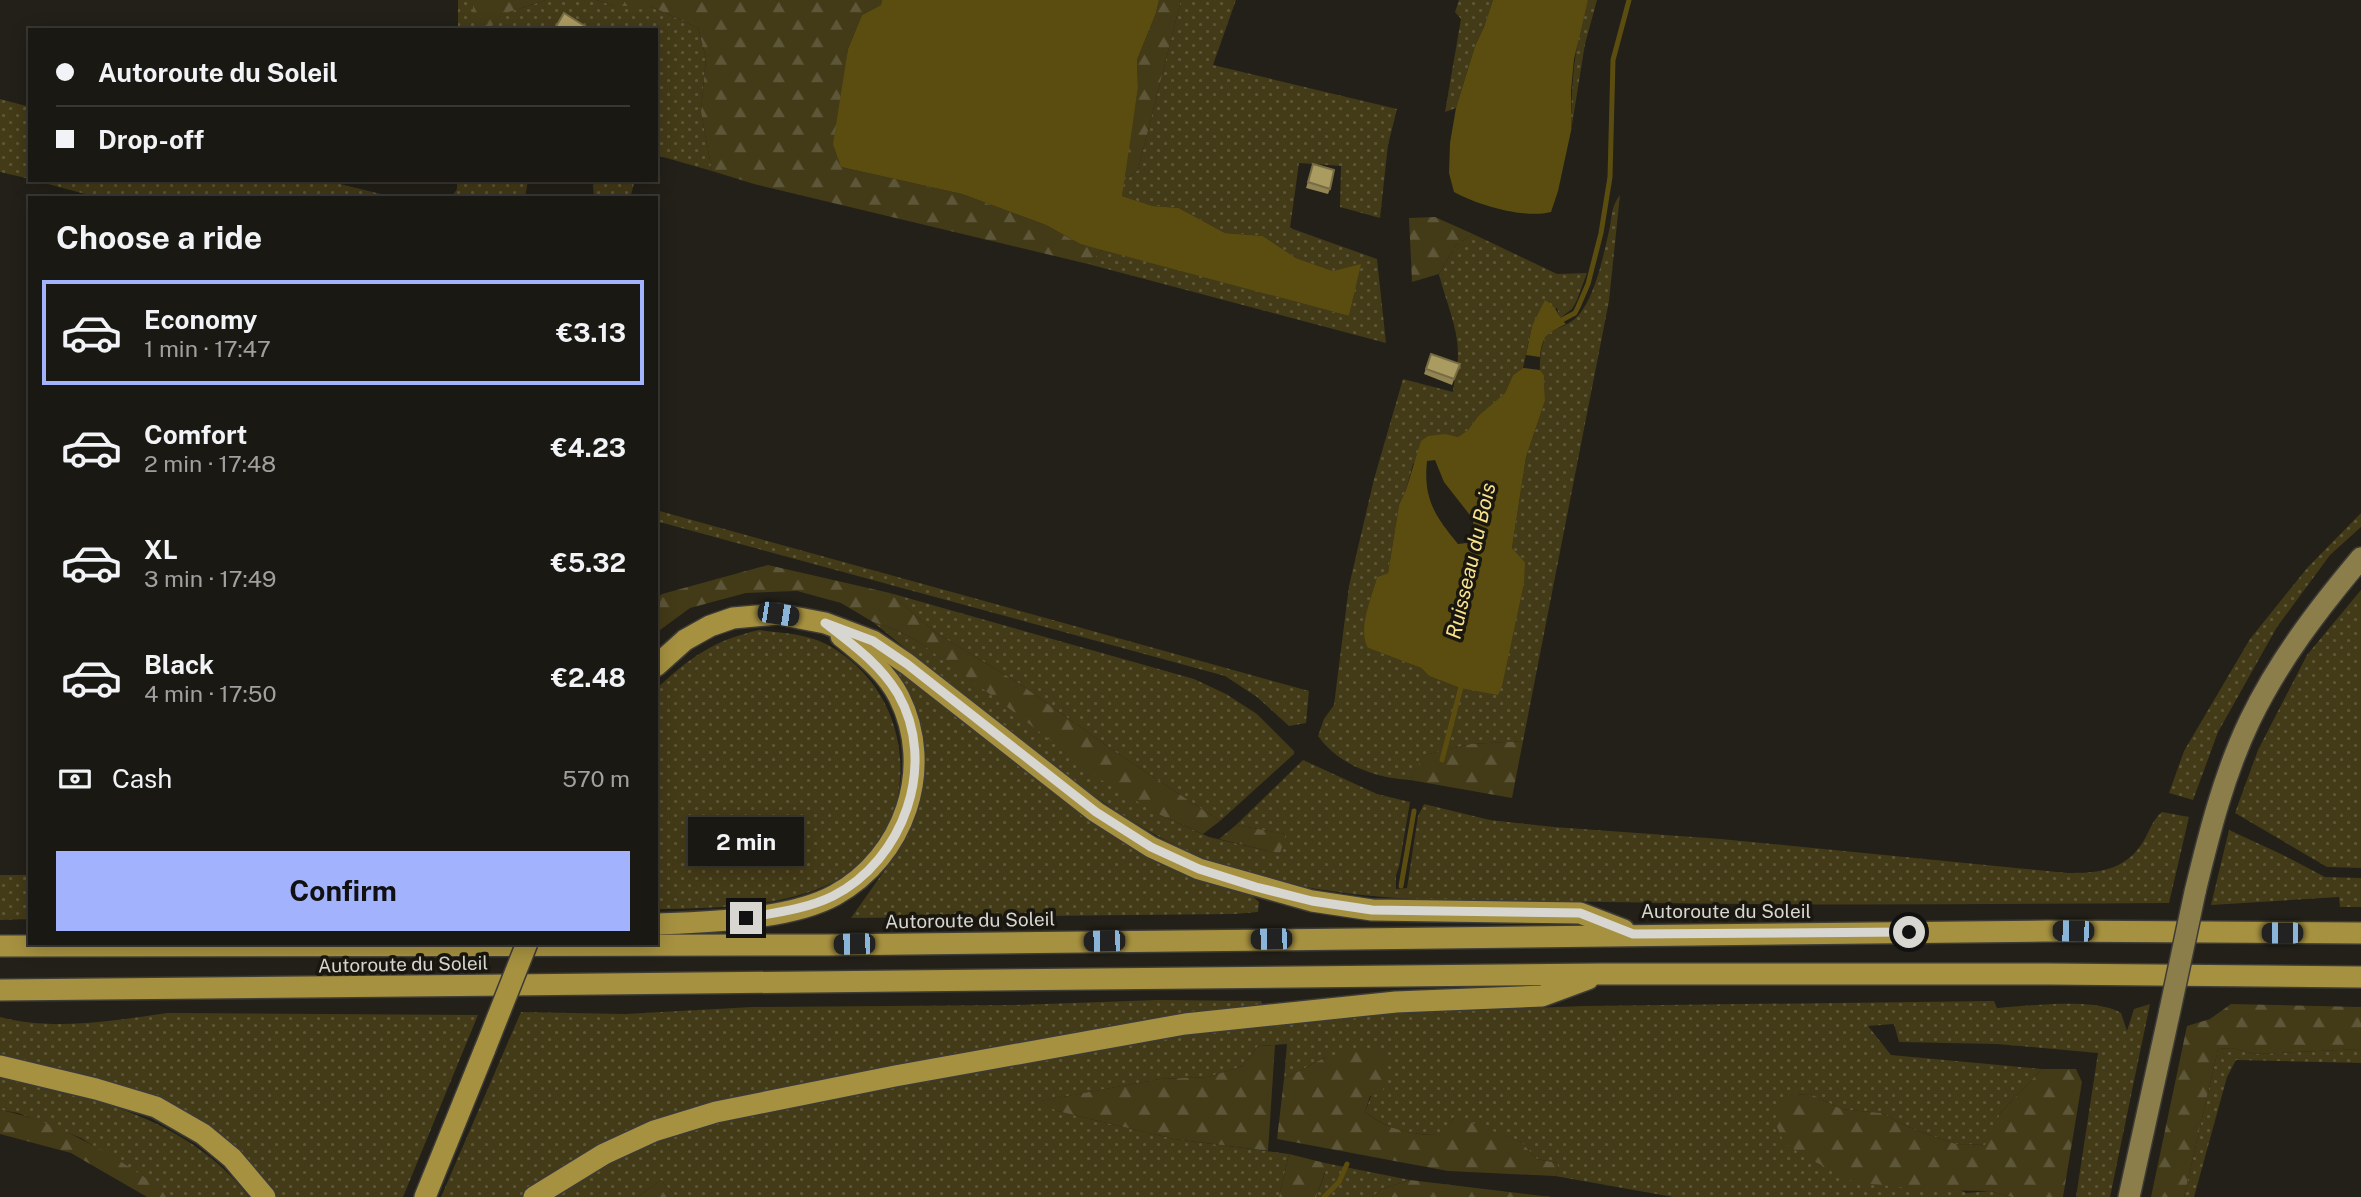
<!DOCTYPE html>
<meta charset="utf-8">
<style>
:root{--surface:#1a1812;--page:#272520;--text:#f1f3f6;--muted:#9fa09f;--line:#383732;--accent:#a3b2fd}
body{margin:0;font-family:"Public Sans",sans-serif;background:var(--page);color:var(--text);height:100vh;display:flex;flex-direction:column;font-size:26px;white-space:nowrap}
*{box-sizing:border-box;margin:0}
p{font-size:23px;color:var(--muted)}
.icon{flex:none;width:38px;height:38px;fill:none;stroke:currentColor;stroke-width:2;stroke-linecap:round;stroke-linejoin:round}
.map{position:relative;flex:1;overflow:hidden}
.panel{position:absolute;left:28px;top:196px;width:630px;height:749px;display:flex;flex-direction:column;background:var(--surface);border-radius:0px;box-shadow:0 4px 18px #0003,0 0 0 2px var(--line)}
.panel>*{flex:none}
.top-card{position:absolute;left:28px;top:28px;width:630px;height:154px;border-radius:0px;box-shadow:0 4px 18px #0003,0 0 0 2px var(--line);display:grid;align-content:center;height:154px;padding:0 28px;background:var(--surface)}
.end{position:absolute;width:32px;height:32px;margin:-16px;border:9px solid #d7d6d0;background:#111;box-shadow:0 0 0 4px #111}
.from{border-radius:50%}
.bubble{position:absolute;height:49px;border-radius:0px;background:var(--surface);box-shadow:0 4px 18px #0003,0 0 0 2px var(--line);font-size:23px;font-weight:700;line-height:49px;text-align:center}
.car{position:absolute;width:21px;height:42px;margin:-21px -10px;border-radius:9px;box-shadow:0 0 5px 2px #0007;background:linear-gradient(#222 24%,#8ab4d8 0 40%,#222 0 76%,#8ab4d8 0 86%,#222 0)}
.top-card b{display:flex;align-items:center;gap:24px;height:66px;font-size:26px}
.top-card b+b{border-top:2px solid var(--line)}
.top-card i{width:18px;height:18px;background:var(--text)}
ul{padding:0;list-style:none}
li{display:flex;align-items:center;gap:21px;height:105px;margin:0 14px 10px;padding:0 14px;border:4px solid transparent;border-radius:0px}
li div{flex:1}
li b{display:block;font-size:26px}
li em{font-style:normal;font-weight:700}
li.on{border-color:var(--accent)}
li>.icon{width:63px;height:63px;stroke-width:1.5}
h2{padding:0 28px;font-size:32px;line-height:84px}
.pay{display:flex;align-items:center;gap:18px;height:77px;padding:0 28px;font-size:26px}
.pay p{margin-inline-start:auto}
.cta{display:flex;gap:14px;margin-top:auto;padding:14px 28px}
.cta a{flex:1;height:80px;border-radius:0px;background:var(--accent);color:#111;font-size:28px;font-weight:700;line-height:80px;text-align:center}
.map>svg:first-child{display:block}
.grass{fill:url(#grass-dots)}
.forest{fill:url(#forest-firs)}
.water{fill:#5b4d10;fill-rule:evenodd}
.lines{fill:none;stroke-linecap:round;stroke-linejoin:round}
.stream{stroke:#5b4d10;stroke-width:5}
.major-casing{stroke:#3d3b35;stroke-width:24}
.highway-casing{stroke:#3d3b35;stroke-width:24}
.major{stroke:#8c7e4a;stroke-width:21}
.highway{stroke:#a69140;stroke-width:21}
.major-bridge-casing{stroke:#3d3b35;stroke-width:24;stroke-linecap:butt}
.highway-bridge-casing{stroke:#3d3b35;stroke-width:24;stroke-linecap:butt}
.major-bridge{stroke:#8c7e4a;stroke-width:21}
.highway-bridge{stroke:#a69140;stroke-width:21}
.wall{fill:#928553}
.building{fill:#aa9b61;stroke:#776c44;stroke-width:2}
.route{stroke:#d7d6d0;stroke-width:9}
.labels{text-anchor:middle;stroke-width:7;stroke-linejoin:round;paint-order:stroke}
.street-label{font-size:19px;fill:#d7d6d0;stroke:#19170f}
.water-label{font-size:21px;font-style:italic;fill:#f9e28c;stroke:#19170f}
</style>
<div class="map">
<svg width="2361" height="1197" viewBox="0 0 2361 1197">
<defs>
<pattern id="grass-dots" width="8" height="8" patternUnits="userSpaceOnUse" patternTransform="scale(1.75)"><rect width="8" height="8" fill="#433a17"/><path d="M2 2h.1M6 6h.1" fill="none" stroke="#5d5638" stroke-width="1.8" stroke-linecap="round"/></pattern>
<pattern id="forest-firs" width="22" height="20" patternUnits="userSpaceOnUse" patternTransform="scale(1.75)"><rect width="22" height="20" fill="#433a17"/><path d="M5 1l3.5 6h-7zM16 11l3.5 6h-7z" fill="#5d5638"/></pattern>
</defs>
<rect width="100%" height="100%" fill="#222018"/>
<g class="grass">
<polygon points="458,0 473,0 473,15 509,12 546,0 597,0 614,6 650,6 698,28 706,58 701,112 712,171 656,155 656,30 458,30"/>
<polygon points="1181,0 1236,0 1213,65 1397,109 1388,145 1380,218 1340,207 1341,166 1299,163 1290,228 1377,259 1386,343 1088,264 1103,249 1349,316 1360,265 1333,271 1296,258 1263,236 1225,233 1179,208 1153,206 1122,196 1123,181 1138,170"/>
<polygon points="1459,0 1493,0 1484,27 1475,46 1456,108 1445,112 1461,19 1455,12"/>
<path d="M 1588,0 L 1597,0 L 1585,44 L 1571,131 C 1571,86 1574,43 1588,0 Z"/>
<polygon points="0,99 30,107 30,179 0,172"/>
<polygon points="33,180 324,180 397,198 100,198"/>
<polygon points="457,180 528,180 525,198 451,198 457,189"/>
<polygon points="597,180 635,180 630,198 594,198 593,185"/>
<path d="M 1620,195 L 1609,301 L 1523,741 L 1471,744 L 1425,755 L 1410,780 C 1375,778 1339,765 1318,736 L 1324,719 L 1334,705 L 1349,586 L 1374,479 L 1403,379 L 1453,392 C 1454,379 1458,366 1458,354 C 1458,326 1445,300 1439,274 L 1456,245 L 1473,234 L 1557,274 L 1587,273 L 1577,300 L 1572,309 L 1560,318 L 1557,308 L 1532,326 L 1523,368 L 1513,375 L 1505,393 L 1478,416 L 1468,430 L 1458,437 L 1446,434 L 1413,464 L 1406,490 L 1399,505 L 1388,573 L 1377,577 L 1372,600 L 1368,648 L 1421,668 L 1429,676 L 1460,688 L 1525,562 L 1512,548 L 1526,457 L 1545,401 L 1544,375 L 1540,370 C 1540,314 1563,340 1583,309 C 1597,289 1605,249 1610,226 C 1612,214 1612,205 1620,195 Z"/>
<polygon points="656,510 1309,691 1306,723 1289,726 1257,697 1225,676 656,521"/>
<polygon points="2361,513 2361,527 2330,555 2277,627 2218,732 2193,800 2169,793 2184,751 2250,639 2308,567"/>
<polygon points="2361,590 2361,868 2327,867 2235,813 2258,750 2307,655"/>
<polygon points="890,593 1194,679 1226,694 1257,714 1294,751 1294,754 1220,821 1114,751 1017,682 936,633"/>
<path d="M 873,622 L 899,631 L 919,642 L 1158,814 L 1209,837 L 1280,854 L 1285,834 L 1236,825 L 1303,760 L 1377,794 L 1410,802 L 1399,867 L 1396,875 L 1396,889 L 1407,888 L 1418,816 L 1424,804 L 1490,820 L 1554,827 L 1721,839 L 2068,873 C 2097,873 2123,871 2141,845 C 2149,834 2151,821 2162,812 L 2189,817 L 2169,903 C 1982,904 1795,906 1608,902 C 1466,900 1317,910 1185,850 C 1128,823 1079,786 1029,747 C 976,706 924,664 873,622 Z"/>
<path d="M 759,630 C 781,633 805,633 826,644 C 915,690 929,821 842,877 C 793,908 713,908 656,909 L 656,689 C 691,657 712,641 759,630 Z"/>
<polygon points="881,656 1024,769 1250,894 1259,902 1258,912 1234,914 851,918 901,847 913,821 923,785 923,756"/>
<polygon points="2229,830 2281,854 2325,877 2361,878 2361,907 2340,907 2339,897 2211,905"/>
<polygon points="30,875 30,919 0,920 0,875"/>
<polygon points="1158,1000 1261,1001 1264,1007 784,1091 541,1182 523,1197 441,1197 521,1012 625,1014 752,1007 1013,1005"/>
<path d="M 1994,1001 L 1997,1008 C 2028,1006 2096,997 2121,1013 L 2127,1031 L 2134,1009 L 2150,1004 L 2110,1197 L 2076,1197 L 2098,1053 L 1997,1044 L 1899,1042 L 1894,1024 L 1868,1026 L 1891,1055 L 2042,1069 L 2001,1112 L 1986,1145 L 1956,1144 L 1915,1130 L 1881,1113 L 1841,1109 L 1811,1094 L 1789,1095 L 1966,1193 L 1991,1191 L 2012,1197 L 1673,1197 L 1555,1176 L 1559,1170 L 1557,1163 L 1537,1159 L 1521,1142 L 1454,1117 L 1445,1135 C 1415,1136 1388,1130 1365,1112 L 1371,1096 L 1326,1057 L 1284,1079 L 1287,1044 L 1258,1046 L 1243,1066 L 1208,1077 L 1160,1079 L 1041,1101 L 1057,1111 L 1174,1139 L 1289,1154 L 1279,1197 L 676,1197 L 661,1180 L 638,1197 L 553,1197 L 614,1160 L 662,1139 L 730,1117 L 1149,1037 L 1368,1014 L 1585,1006 Z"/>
<path d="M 167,1013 L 478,1015 L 403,1197 L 275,1197 L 254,1168 L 111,1087 L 0,1054 L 0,1017 C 53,1031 113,1021 167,1013 Z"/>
<polygon points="2232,1048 2255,1054 2361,1049 2361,1063 2236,1060 2227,1077 2194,1197 2184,1197 2218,1049"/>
<path d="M 0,1076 C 91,1097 189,1118 249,1197 L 173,1197 L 81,1138 L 18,1113 L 0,1110 Z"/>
<polygon points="1325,1163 1410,1180 1382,1189 1372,1197 1316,1197 1325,1173"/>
</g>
<g class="forest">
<polygon points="473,0 546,0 509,12 489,28 473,15"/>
<polygon points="597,0 882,0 881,5 862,15 848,49 844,85 841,167 962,194 1046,225 1080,244 1103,249 1088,264 754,184 712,171 701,112 706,58 698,28 650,6 614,6"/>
<polygon points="1159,0 1181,0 1138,170 1123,181 1138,88 1137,60 1156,13"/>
<polygon points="1435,217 1473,234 1456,245 1439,274 1412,282 1409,218"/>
<polygon points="768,565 890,593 936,633 1017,682 1114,751 1220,821 1203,834 1158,814 1103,781 1002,703 919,642 899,631 873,622 841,603 797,591 746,593 690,608 656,633 656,599 662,594"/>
<polygon points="1523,741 1512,798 1410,780 1424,755 1471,744"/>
<polygon points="1236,825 1286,834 1280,854 1219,839"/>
<polygon points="2231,1004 2361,1007 2361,1049 2255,1054 2232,1048 2218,1049 2184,1197 2151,1197 2187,1026 2210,1019"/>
<polygon points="1275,1045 1268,1151 1174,1139 1057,1111 1040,1101 1160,1079 1208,1077 1243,1066 1258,1046"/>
<path d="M 1355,1050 L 1384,1050 L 1388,1080 L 1381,1093 L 1370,1096 L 1365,1112 C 1387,1130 1416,1136 1444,1135 L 1455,1116 L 1521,1142 L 1537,1159 L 1557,1163 L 1559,1170 L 1555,1176 L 1448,1171 L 1277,1139 L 1284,1079 L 1326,1057 Z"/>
<polygon points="2042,1069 2076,1069 2082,1082 2063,1197 2012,1197 1991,1191 1925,1190 1854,1182 1806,1157 1784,1143 1775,1122 1778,1105 1789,1095 1811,1094 1841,1109 1881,1113 1915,1130 1956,1144 1985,1145 2001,1112"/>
<path d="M 0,1110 C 63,1122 121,1160 173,1197 L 147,1197 L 71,1153 L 0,1134 Z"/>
<polygon points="1289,1154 1325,1163 1325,1172 1316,1197 1279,1197"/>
<polygon points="661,1180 676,1197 638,1197"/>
<polygon points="1410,1180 1551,1197 1372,1197 1382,1189"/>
</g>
<g class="water">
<polygon points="882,0 1159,0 1156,13 1137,60 1138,88 1122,196 1153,206 1179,208 1225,233 1263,236 1296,258 1333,271 1361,264 1349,316 1080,244 1046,225 962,194 841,167 833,144 848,49 862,15 881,5"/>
<path d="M 1493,0 L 1588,0 L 1574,59 L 1571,91 L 1571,131 L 1558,191 L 1551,212 C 1525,219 1477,205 1454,192 L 1449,173 L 1450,143 L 1456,108 L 1475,46 L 1484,27 Z"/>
<path d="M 1545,300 C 1559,309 1556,314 1566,324 C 1548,333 1542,335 1540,357 L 1526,355 L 1532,326 Z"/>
<path d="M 1523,368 L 1540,370 L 1544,375 L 1545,401 L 1526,457 L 1512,548 L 1525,562 L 1524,583 L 1502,686 L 1498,695 L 1460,688 L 1429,676 L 1421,668 L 1368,648 C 1357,628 1372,598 1377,577 L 1388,573 L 1399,505 L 1406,490 L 1421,441 L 1428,436 L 1446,434 L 1458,437 L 1468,430 L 1478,416 L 1505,393 L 1513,375 ZM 1435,460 L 1444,482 L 1473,519 L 1474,533 L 1467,543 L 1458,544 C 1435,516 1423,499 1427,461 Z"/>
</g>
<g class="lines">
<g class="stream">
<polyline points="1558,322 1575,313 1578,307 1588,284 1601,233 1610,177 1613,60 1629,0"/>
<polyline points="1442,760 1462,683"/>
<polyline points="1401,886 1414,811"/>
<polyline points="1324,1197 1339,1182 1347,1164"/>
</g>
<g class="major-casing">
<g id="major">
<path d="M 2195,892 C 2209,834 2224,774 2250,720 C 2279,660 2319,608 2361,558"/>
<polyline points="2129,1197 2170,1010"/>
</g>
</g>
<g class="highway-casing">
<g id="highway">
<polyline points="656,666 685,640 710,626 733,618 778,614 825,623 873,641 907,664 1096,812 1151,847 1199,869 1312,901 1372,910 1580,913 1624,930"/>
<path d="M 656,924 C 707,922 790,920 835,895 C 904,857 935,769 899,697 C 886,671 863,654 841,636"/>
<polyline points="0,946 826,945 2047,931 2361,933"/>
<polyline points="0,990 1601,974 2049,974 2361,977"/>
<polyline points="0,1066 96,1089 156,1107 203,1134 232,1158 265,1197"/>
<polyline points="425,1197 485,1049"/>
<polyline points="534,1197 604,1154 654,1131 716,1112 895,1076 1185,1024 1396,1002 1542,996 1588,979"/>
</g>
</g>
<use href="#major" class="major"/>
<use href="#highway" class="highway"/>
<g class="major-bridge-casing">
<polyline id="major-bridge" points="2170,1010 2195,892"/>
</g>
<g class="highway-bridge-casing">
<polyline id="highway-bridge" points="485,1049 527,943"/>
</g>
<use href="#major-bridge" class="major-bridge"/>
<use href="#highway-bridge" class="highway-bridge"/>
</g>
<g class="wall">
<polygon points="1313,164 1330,189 1328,194 1306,188"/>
<polygon points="1431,354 1460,364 1452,385 1424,374"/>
</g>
<g class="building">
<polygon points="564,13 591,30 554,30"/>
<polygon points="1313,164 1334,170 1330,189 1308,182"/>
<polygon points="1431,354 1460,364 1454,379 1426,369"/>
</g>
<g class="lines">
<path class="route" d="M 746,918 C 774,913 807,909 833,896 C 904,860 938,764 898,694 C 880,664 852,644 825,623 L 873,641 L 907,664 L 1096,812 L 1151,847 L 1199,869 L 1256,887 L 1312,901 L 1372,910 L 1580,913 L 1633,934 L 1909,932"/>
</g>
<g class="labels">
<g class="street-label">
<text x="1726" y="918">Autoroute du Soleil</text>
<text transform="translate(970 920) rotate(-1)" y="7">Autoroute du Soleil</text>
<text transform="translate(403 964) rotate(-1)" y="7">Autoroute du Soleil</text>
</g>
<g class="water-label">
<text transform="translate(1471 561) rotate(-77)" y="7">Ruisseau du Bois</text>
</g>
</g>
</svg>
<i class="end from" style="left:1909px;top:932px"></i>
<i class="end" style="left:746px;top:918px"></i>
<div class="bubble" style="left:688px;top:817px;width:116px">2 min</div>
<i class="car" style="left:778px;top:614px;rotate:99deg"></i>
<i class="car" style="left:2073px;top:931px;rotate:271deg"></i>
<i class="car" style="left:2282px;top:933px;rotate:270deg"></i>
<i class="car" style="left:1271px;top:939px;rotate:269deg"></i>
<i class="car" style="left:1104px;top:941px;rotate:269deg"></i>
<i class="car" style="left:854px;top:944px;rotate:269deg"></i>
<div class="top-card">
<b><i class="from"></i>Autoroute du Soleil</b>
<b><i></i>Drop-off</b>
</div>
<section class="panel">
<h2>Choose a ride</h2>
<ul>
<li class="on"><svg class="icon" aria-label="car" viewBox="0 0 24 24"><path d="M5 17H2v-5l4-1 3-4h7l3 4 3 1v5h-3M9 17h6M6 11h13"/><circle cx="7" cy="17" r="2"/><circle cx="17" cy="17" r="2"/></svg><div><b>Economy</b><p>1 min · 17:47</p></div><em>€3.13</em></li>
<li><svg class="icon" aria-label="car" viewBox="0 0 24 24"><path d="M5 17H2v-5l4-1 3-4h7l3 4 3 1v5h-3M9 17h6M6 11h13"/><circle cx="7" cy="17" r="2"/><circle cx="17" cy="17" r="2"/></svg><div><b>Comfort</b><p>2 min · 17:48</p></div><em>€4.23</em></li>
<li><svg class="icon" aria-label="car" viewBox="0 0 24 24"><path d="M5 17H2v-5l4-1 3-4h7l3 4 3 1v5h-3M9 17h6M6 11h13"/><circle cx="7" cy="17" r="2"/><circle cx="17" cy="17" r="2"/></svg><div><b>XL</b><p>3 min · 17:49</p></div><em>€5.32</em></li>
<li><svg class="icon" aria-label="car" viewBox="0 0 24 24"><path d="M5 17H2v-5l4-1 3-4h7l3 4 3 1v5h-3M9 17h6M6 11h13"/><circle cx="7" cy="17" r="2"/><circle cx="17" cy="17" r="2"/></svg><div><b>Black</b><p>4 min · 17:50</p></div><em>€2.48</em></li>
</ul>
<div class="pay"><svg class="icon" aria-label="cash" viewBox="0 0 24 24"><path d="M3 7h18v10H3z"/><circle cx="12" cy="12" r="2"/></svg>Cash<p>570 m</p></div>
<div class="cta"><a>Confirm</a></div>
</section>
</div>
